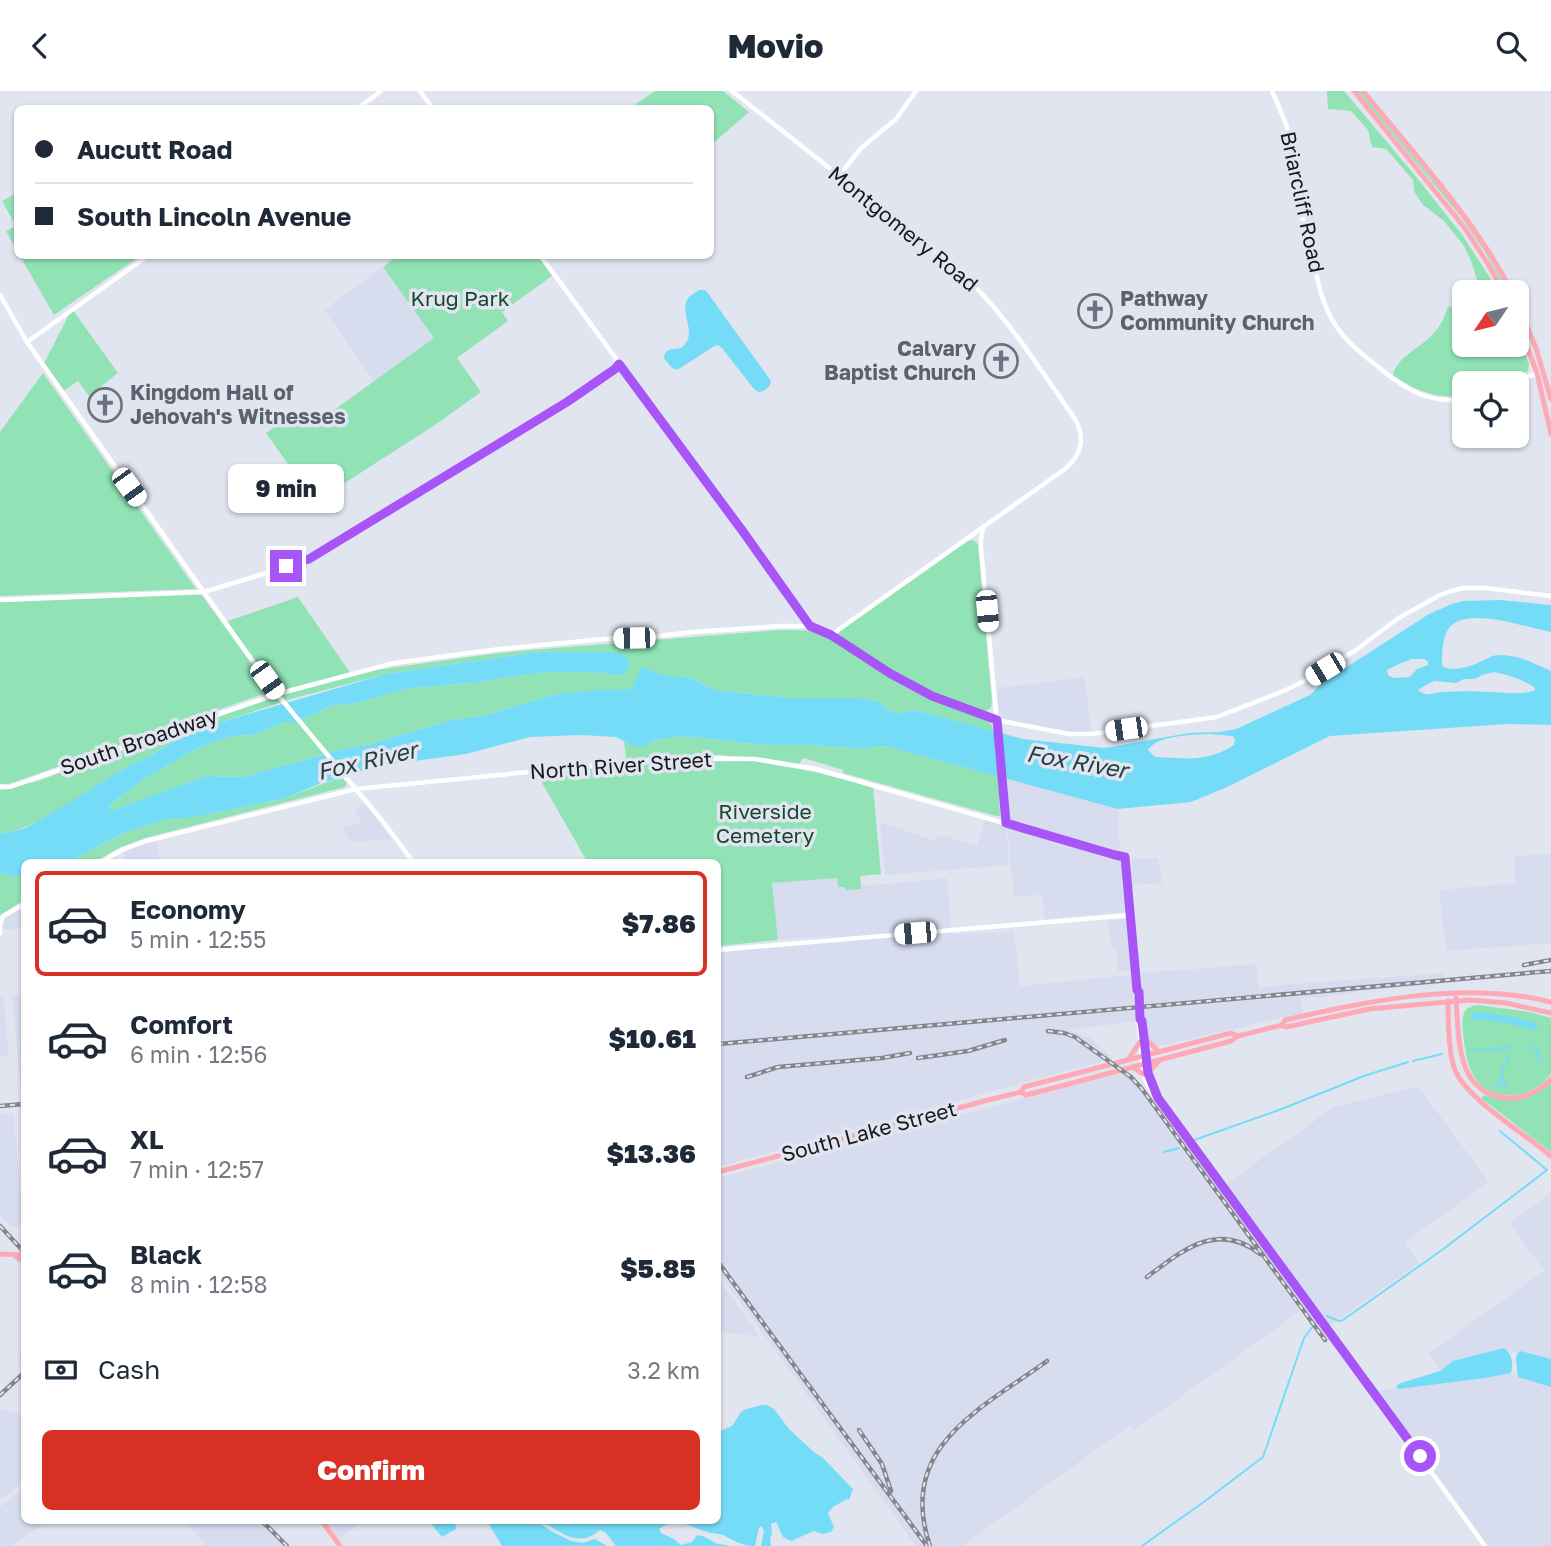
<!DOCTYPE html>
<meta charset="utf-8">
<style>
:root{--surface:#fff;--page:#f6f6f7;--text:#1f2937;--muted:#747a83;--line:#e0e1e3;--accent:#d93025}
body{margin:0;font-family:"Golos Text",sans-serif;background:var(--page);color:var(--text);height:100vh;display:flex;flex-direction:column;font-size:26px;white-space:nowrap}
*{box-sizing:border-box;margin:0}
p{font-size:23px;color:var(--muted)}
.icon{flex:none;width:38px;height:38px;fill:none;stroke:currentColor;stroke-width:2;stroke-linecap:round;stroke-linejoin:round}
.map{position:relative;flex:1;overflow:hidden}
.drawer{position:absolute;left:21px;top:768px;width:700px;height:665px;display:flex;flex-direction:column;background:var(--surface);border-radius:10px;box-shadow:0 2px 5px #0004}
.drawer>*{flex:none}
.banner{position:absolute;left:14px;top:14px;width:700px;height:154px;border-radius:10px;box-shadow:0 2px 5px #0004;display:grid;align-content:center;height:154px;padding:0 21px;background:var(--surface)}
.needle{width:46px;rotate:235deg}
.buttons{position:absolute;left:1452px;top:189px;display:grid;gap:14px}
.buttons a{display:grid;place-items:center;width:77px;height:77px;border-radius:10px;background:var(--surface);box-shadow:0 2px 5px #0004;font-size:35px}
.end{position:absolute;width:32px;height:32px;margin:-16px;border:9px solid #a855f7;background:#fff;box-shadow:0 0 0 4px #fff}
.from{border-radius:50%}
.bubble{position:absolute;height:49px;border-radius:10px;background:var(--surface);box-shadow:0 2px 5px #0004;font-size:23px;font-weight:800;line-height:49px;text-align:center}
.car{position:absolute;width:21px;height:42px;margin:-21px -10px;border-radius:9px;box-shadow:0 0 5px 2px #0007;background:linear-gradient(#fff 24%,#345 0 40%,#fff 0 76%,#345 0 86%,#fff 0)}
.banner b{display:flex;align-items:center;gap:24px;height:66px;font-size:26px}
.banner b+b{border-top:2px solid var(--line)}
.banner i{width:18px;height:18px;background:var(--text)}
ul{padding:12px 0 0;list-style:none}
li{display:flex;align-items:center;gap:21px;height:105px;margin:0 14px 10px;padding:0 7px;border:4px solid transparent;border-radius:10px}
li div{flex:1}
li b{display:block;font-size:26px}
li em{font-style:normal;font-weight:800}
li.current{border-color:var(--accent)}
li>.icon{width:63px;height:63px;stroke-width:1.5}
.pay{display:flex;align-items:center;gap:18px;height:77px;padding:0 21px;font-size:26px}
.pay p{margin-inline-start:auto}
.button{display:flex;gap:14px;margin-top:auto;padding:14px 21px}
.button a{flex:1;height:80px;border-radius:10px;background:var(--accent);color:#fff;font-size:28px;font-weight:800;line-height:80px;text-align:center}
header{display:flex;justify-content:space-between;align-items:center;height:91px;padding:0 21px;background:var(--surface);font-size:32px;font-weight:800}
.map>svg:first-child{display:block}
.built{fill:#d7ddef}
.green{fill:#91e3b5}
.water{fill:#75dcf7;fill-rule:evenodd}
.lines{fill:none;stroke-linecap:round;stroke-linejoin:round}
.stream{stroke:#75dcf7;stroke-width:2}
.minor{stroke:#fff;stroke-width:4.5}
.major{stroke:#feaab6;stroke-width:5}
.rail-casing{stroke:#84868d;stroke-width:4.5}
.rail{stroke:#e1e5ef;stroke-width:2;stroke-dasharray:5;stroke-linecap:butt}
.route{stroke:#a855f7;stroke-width:9}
.labels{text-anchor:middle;stroke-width:7;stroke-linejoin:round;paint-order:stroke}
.street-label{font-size:21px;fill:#18191c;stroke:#e1e5ef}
.park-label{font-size:21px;fill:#18452e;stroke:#e1e5ef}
.worship-label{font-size:21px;font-weight:bold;fill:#5b616d;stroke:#e1e5ef;text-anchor:start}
.water-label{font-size:23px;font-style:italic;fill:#253d44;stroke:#e1e5ef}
</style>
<header><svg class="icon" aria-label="back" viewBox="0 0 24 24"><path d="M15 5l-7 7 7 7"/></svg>Movio<svg class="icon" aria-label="search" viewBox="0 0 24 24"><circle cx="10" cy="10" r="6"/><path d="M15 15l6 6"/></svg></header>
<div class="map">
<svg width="1551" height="1455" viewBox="0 0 1551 1455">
<rect width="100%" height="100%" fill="#e1e5ef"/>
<g class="built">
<polygon points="383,176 434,247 374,290 324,219"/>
<polygon points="1085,586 1091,641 1067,641 999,628 997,597"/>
<polygon points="1006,687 1118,718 1120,761 1008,731"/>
<polygon points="364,713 365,713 391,748 350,751 342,735 362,733 355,718"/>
<polygon points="985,728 1006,733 1009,774 885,784 880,731 935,750 938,743 977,755"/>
<polygon points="1007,734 1113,768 1121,769 1123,774 1127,819 1124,821 1045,828 1042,804 1014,805"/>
<polygon points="157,748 159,770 126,772 123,759"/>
<polygon points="1551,763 1551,852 1446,860 1439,799 1515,792 1515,765"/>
<polygon points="1158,767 1162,792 1132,794 1131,768"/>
<polygon points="861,785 862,795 947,787 952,843 1014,840 1020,895 1132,884 1135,930 1069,939 1092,948 1113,967 718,1076 718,862 842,844 778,849 772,792"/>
<polygon points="24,817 24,837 7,839 4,838 3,833 5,827"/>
<polygon points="1125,828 1128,830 1132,877 1129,880 1118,880 1116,857 1111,857 1108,830"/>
<polygon points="1257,873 1258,897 1280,894 1445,882 1445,892 1360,900 1324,906 1301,907 1302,922 1160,955 1154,955 1147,947 1143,927 1140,882"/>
<polygon points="24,903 24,1023 23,1023 12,904"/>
<polygon points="0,904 3,904 9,965 0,966"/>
<polygon points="1126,981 1300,1220 1139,1336 1133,1340 1129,1335 962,1455 916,1455 718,1180 718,1087"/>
<polygon points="1418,995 1489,1091 1405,1151 1419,1172 1329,1235 1225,1094 1334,1016"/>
<polygon points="13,1022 24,1134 12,1137 0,1125 0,1023"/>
<polygon points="1551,1101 1551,1268 1512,1260 1459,1270 1441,1279 1429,1262 1544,1180 1510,1132"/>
<polygon points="718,1188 760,1246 718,1240"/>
<polygon points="24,1230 24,1287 23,1285 0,1306 0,1300 21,1281 19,1273"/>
<polygon points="1507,1282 1551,1291 1551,1455 1488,1455 1376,1300 1442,1289"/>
<polygon points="0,1318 24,1323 24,1391 0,1409"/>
<polygon points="24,1398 24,1430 47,1430 11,1455 0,1455 0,1416"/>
<polygon points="186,1430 259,1430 282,1455 206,1455"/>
<polygon points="326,1430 363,1430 339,1448"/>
</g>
<g class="green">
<polygon points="655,0 723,0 749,21 711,54 710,18 630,17"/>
<polygon points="1327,0 1344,0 1413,82 1463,145 1499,201 1481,201 1471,170 1464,155 1444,130 1422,113 1414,100 1413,89 1386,58 1372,56 1368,39 1351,20 1328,18"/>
<polygon points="1357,0 1360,0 1448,107 1485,159 1509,201 1507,201 1485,161 1460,125"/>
<polygon points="17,102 17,160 6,140 16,135 2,110"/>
<polygon points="399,164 538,165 552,185 502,221 508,230 457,267 481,301 435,334 315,411 266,342 296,321 309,337 434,247 383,176"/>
<polygon points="20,165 140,165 54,224"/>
<path d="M 1448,215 L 1465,218 L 1465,254 L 1517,254 L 1517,240 L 1529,273 L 1528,280 L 1498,292 L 1465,292 L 1465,305 C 1437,308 1415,300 1393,284 C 1397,266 1420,257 1432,244 C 1440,236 1445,226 1448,215 Z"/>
<polygon points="72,218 118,282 89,305 78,290 62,301 43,274"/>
<polygon points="43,282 196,498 0,505 0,341"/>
<polygon points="973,449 978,453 992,612 990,618 985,620 979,620 932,603 893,582 838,544 840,540 968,450"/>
<polygon points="201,503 266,593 267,597 266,602 9,693 0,693 0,511"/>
<polygon points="298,506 351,583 277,603 225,531"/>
<path d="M 780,539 C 797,539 812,538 828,545 L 894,590 L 920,604 L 988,630 L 992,634 L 993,641 L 916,619 L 897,622 L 890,620 L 877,610 L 860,607 L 790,607 L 714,599 L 691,587 L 658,583 L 641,577 L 633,598 L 556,603 L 483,625 L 452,629 L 367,654 L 347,657 L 243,686 L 206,685 L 113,719 L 110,717 L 109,714 L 144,688 L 198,657 L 219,649 L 234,645 L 258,643 L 283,631 L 294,631 L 316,623 L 329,615 L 356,612 L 407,598 L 486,590 L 523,584 L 551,581 L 588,581 L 623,584 L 629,574 L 614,561 L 538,561 L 386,583 L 298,606 L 209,635 L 173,651 L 147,667 L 134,672 C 95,695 44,736 0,743 L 0,699 L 38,690 L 127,657 L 229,621 L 307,597 L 375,579 L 491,563 L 530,559 Z"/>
<polygon points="683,645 764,654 813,654 865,658 877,655 890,656 998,685 1000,723 1000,725 996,725 843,682 843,679 803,667 800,672 798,673 720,664 665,666 661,665 658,662 650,663 649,667 626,669 624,649 633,655 650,650"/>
<polygon points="754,670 815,681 873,696 881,783 860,785 861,798 845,799 845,796 838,796 837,787 772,792 778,849 718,855 718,772 588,772 537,683 668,671"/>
<polygon points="341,686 347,692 345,696 145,747 121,756 93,772 67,772 121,743 166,728 215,722 285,707"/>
<polygon points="4,782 10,785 24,785 24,809 0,825 0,783"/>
<path d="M 1478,914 L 1530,921 L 1551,927 L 1551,983 C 1541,995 1529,1003 1513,1004 C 1478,1006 1467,980 1464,950 C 1463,941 1461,930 1464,922 C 1467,916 1472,915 1478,914 Z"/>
<path d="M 1551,991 L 1551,1061 L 1481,1007 L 1484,1004 C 1507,1012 1532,1009 1551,991 Z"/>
</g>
<g class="water">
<path d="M 699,199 L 705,199 L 707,201 L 771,290 C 771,295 765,301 759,301 L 754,298 L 722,257 L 718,254 L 713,256 L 677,279 L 672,277 L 664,267 C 665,256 673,259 681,257 C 698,244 682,228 686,211 C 688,205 695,202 699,199 Z"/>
<path d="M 1500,509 L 1551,514 L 1551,541 C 1527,537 1467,514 1449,537 C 1442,546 1442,564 1442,575 C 1453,582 1472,575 1484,569 C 1489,567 1493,564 1499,564 C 1517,563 1535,573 1551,580 L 1551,634 L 1508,633 L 1330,645 L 1225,697 L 1191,711 L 1118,718 L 890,656 L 877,655 L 865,658 L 813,654 L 764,654 L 683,645 L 650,650 L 649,654 L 633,655 L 616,646 L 581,644 L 530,646 L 466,663 L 378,675 L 319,693 L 285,707 L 244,716 L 194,726 L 166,728 L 121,743 L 67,772 L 24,772 L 24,785 L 10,785 L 4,782 L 0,783 L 0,743 L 25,737 L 42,728 L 114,684 L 134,672 L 147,667 L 173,651 L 209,635 L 241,625 L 386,583 L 538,561 L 614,561 L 625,564 L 629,569 L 629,574 L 624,584 L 588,581 L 551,581 L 523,584 L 486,590 L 407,598 L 356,612 L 329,615 L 316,623 L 294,631 L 283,631 L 258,643 L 234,645 L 219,649 L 198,657 L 144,688 L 109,714 L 110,717 L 113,719 L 206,685 L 243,686 L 347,657 L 367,654 L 452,629 L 483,625 L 556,603 L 597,599 L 632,598 L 641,577 L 644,576 L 658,583 L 691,587 L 714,599 L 790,607 L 860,607 L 877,610 L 890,620 L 897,622 L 915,619 L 1023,648 L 1105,657 L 1189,642 L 1219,641 L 1236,638 L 1310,604 L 1321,593 L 1344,578 L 1429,523 L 1452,513 L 1463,510 ZM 1412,568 L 1425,568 L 1428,571 L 1428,574 L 1417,578 L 1410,586 L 1393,587 L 1388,584 L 1387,579 L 1399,573 ZM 1494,581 C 1509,584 1521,588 1534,596 L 1535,599 C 1522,605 1504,601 1490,601 C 1475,600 1459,600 1444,601 C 1433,601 1428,607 1418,599 L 1429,592 L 1435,590 L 1456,592 L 1464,588 L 1475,588 L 1482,584 ZM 1209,643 L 1233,645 L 1235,648 L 1234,654 C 1207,672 1184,667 1155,666 L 1148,659 C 1158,644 1192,644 1209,643 Z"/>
<polygon points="1477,921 1513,926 1539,933 1535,939 1503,931 1470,928 1473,922"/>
<path d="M 1504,1257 C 1513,1263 1513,1273 1511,1282 L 1485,1287 L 1399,1298 L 1396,1296 L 1398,1293 L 1440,1280 L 1453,1270 Z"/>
<polygon points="1520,1260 1551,1268 1551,1296 1518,1286 1516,1269 1517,1263"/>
<path d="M 762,1314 L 767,1314 L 774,1318 L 789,1338 L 815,1362 L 822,1366 L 853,1398 L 849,1409 L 847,1408 L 833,1416 L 828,1422 L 834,1436 L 831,1441 L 822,1443 L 814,1440 L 791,1450 L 783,1446 L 776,1431 L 771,1433 L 772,1444 L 770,1446 L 771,1455 L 761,1455 L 764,1439 L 761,1435 L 759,1437 L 755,1455 C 741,1455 735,1450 723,1444 C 719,1442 712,1443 707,1441 C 689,1435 677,1425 659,1438 L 661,1442 L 674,1448 L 681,1454 L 692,1451 L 697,1444 C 705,1445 709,1448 715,1452 C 720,1454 725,1453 730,1455 L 616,1455 L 606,1442 L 600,1439 C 581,1455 567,1446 548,1434 L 545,1434 L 542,1430 L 718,1430 L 718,1344 L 720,1340 L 732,1335 L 741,1321 L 746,1318 Z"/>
<polygon points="429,1430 455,1430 456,1438 442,1446"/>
<polygon points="489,1430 537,1430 551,1440 571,1450 583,1452 595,1448 607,1455 502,1455 490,1435"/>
</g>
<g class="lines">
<g class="stream">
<polyline points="1527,955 1541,963"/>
<polyline points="1469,959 1492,959 1512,955"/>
<polyline points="1536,962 1540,971"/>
<polyline points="1413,970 1442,963"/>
<polyline points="1502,989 1507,997"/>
<polyline points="1496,995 1501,989"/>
<polyline points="1501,996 1502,979 1510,964"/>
<polyline points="1194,1049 1279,1019 1364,985 1408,971"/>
<polyline points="1164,1061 1179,1057"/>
<polyline points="1327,1225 1339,1230 1343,1229 1442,1159 1547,1079 1500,1040"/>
<polyline points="1316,1232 1318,1231"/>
<polyline points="1142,1455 1205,1410 1263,1366 1304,1247 1313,1235"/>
</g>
<g class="minor">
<polyline points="420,0 433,18"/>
<path d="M 732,0 L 957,178 C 1004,220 1037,274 1073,325 C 1086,344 1083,363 1065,378 L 831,544"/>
<path d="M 1272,0 C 1280,19 1290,39 1294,60 C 1298,77 1298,95 1300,113 C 1302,129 1307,144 1311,160 C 1317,186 1321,213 1336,235 C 1348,253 1366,266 1382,279 C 1408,300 1431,313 1465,308"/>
<polyline points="357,18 381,0"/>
<polyline points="839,85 860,58 896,28 916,0"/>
<polyline points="540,164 744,442 810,534"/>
<polyline points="0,204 27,251 242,555 277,603 384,732 414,772"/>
<polyline points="27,251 149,164"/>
<polyline points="1509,292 1538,282"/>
<polyline points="983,437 981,448 981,457 1006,731"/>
<polyline points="0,509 204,501 302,471 309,468 567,311 615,278 619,273"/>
<polyline points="0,696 10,696 277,603 394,572 500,558 615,547 650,546 693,541 781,535 810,535 831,544 891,583 932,605 997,629 1069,643 1092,643 1217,626 1286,599 1310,587 1356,559 1397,528 1438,505 1451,500 1463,497 1486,497 1551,505"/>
<polyline points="99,772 122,759 146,750 356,698 672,667 755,668 816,678 1115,764 1125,766 1129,795 1142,974 1143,983 1148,995 1246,1126 1485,1455"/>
<polyline points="0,832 3,825 24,813"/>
<polyline points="0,832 0,842"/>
<polyline points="718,859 1131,824"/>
<polyline points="1137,899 1139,901 1140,911 1139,913"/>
<polyline points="1140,928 1142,930 1148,982 1158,1006"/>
</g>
<g class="major">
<polyline points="1354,0 1464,136 1488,173 1504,201"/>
<path d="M 1363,0 C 1416,65 1473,126 1512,201"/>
<polyline points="1517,212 1536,257 1551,308"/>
<polyline points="1517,230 1537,282 1551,343"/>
<path d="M 1456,907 C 1459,945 1455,1004 1508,1007 C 1525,1008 1539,1000 1551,988"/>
<path d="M 1448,910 C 1448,928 1448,962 1455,979 C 1467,1008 1525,1043 1551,1065"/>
<path d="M 1282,934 L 1285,929 C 1370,910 1464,889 1551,911"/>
<polyline points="1144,946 1159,961"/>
<polyline points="1128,969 1140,951"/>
<polyline points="1133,976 1143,983"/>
<polyline points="1148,982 1158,971"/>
<polyline points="1021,1001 1024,996 1231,942 1238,945"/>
<polyline points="718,1081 992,1008 1021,1001 1026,1004 1046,999 1231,950 1238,945 1282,934 1286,936 1369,918 1470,909 1506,912 1551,922"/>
<polyline points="0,1163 24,1164"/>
<polyline points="14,1164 19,1168 24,1169"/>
<polyline points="322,1430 340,1455"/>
</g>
<g class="rail-casing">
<g id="rail">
<polyline points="1524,874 1551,869"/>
<polyline points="1048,940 1064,942 1075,946 1131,986 1142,998 1325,1249"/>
<polyline points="718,953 1551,880"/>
<polyline points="918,967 968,960 1005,949"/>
<polyline points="747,986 778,976 882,967 910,962"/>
<polyline points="0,1015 24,1013"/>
<polyline points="0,1135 24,1161"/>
<polyline points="718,1171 927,1455"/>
<path d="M 1147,1186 C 1182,1160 1217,1129 1260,1163"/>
<polyline points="0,1304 24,1282"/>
<polyline points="859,1339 882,1373 891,1400"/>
<polyline points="262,1430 287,1455"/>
<path d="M 930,1455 C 896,1356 981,1318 1047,1270"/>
</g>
</g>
<use href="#rail" class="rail"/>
</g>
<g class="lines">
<polyline class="route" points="286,475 309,468 567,311 615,278 619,273 744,442 810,535 831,544 891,583 932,605 997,629 1006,732 1115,764 1125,766 1137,899 1139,901 1140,928 1142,930 1148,982 1158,1007 1420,1365"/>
</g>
<defs>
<g id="church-ring" transform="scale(1.75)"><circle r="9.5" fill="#e1e5ef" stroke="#6b7280" stroke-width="1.5"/><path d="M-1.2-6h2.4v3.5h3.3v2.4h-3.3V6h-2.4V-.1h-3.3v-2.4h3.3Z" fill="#6b7280"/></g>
</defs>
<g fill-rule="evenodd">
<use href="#church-ring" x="1095" y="220"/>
<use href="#church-ring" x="1001" y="270"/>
<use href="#church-ring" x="105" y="314"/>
</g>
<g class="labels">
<g class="street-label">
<text transform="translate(1302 111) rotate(78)" y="7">Briarcliff Road</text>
<text transform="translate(903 138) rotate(39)" y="7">Montgomery Road</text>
<text transform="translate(139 651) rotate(-19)" y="7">South Broadway</text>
<text transform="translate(621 675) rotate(-4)" y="7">North River Street</text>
<text transform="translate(869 1041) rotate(-15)" y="7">South Lake Street</text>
</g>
<g class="park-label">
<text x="460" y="215">Krug Park</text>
<text x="765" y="728">Riverside<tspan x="765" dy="24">Cemetery</tspan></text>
</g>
<g class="worship-label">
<text x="1120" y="215">Pathway<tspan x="1120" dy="24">Community Church</tspan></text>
<text x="976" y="265" text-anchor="end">Calvary<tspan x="976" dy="24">Baptist Church</tspan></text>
<text x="130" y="309">Kingdom Hall of<tspan x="130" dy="24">Jehovah's Witnesses</tspan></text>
</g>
<g class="water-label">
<text transform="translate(367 670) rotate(-13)" y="8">Fox River</text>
<text transform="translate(1077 671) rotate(10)" y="8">Fox River</text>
</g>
</g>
</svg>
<div class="buttons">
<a><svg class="needle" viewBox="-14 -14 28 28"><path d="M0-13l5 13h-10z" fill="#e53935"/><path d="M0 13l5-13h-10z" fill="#747a83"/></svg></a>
<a><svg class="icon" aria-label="locate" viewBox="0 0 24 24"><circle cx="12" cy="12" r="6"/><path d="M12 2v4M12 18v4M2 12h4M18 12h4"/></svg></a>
</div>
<i class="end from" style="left:1420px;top:1365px"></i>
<i class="end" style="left:286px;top:475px"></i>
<div class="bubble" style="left:228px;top:373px;width:116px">9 min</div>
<i class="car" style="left:129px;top:396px;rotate:144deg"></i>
<i class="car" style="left:987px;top:520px;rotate:175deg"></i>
<i class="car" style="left:634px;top:547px;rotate:269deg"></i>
<i class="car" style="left:1325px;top:578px;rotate:239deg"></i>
<i class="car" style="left:267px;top:589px;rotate:144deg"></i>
<i class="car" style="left:1126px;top:638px;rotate:262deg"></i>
<i class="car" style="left:915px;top:842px;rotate:265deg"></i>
<div class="banner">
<b><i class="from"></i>Aucutt Road</b>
<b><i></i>South Lincoln Avenue</b>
</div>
<section class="drawer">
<ul>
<li class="current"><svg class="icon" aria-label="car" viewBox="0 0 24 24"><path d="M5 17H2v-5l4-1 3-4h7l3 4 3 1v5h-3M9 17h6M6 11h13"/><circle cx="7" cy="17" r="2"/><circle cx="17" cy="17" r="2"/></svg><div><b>Economy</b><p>5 min · 12:55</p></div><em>$7.86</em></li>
<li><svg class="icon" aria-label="car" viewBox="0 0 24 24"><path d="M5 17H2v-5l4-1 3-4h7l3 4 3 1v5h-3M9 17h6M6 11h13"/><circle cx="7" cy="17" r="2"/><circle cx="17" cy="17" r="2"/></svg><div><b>Comfort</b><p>6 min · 12:56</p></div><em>$10.61</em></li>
<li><svg class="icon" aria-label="car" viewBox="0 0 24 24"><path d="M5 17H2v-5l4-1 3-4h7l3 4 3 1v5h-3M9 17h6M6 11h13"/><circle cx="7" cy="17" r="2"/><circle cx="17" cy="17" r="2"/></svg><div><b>XL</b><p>7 min · 12:57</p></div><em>$13.36</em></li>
<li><svg class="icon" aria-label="car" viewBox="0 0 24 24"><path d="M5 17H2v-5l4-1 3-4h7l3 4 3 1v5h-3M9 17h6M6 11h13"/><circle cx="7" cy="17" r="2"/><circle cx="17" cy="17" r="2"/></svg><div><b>Black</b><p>8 min · 12:58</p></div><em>$5.85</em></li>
</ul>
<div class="pay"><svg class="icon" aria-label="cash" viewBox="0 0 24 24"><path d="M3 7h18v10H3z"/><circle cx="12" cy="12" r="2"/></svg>Cash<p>3.2 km</p></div>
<div class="button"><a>Confirm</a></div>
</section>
</div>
